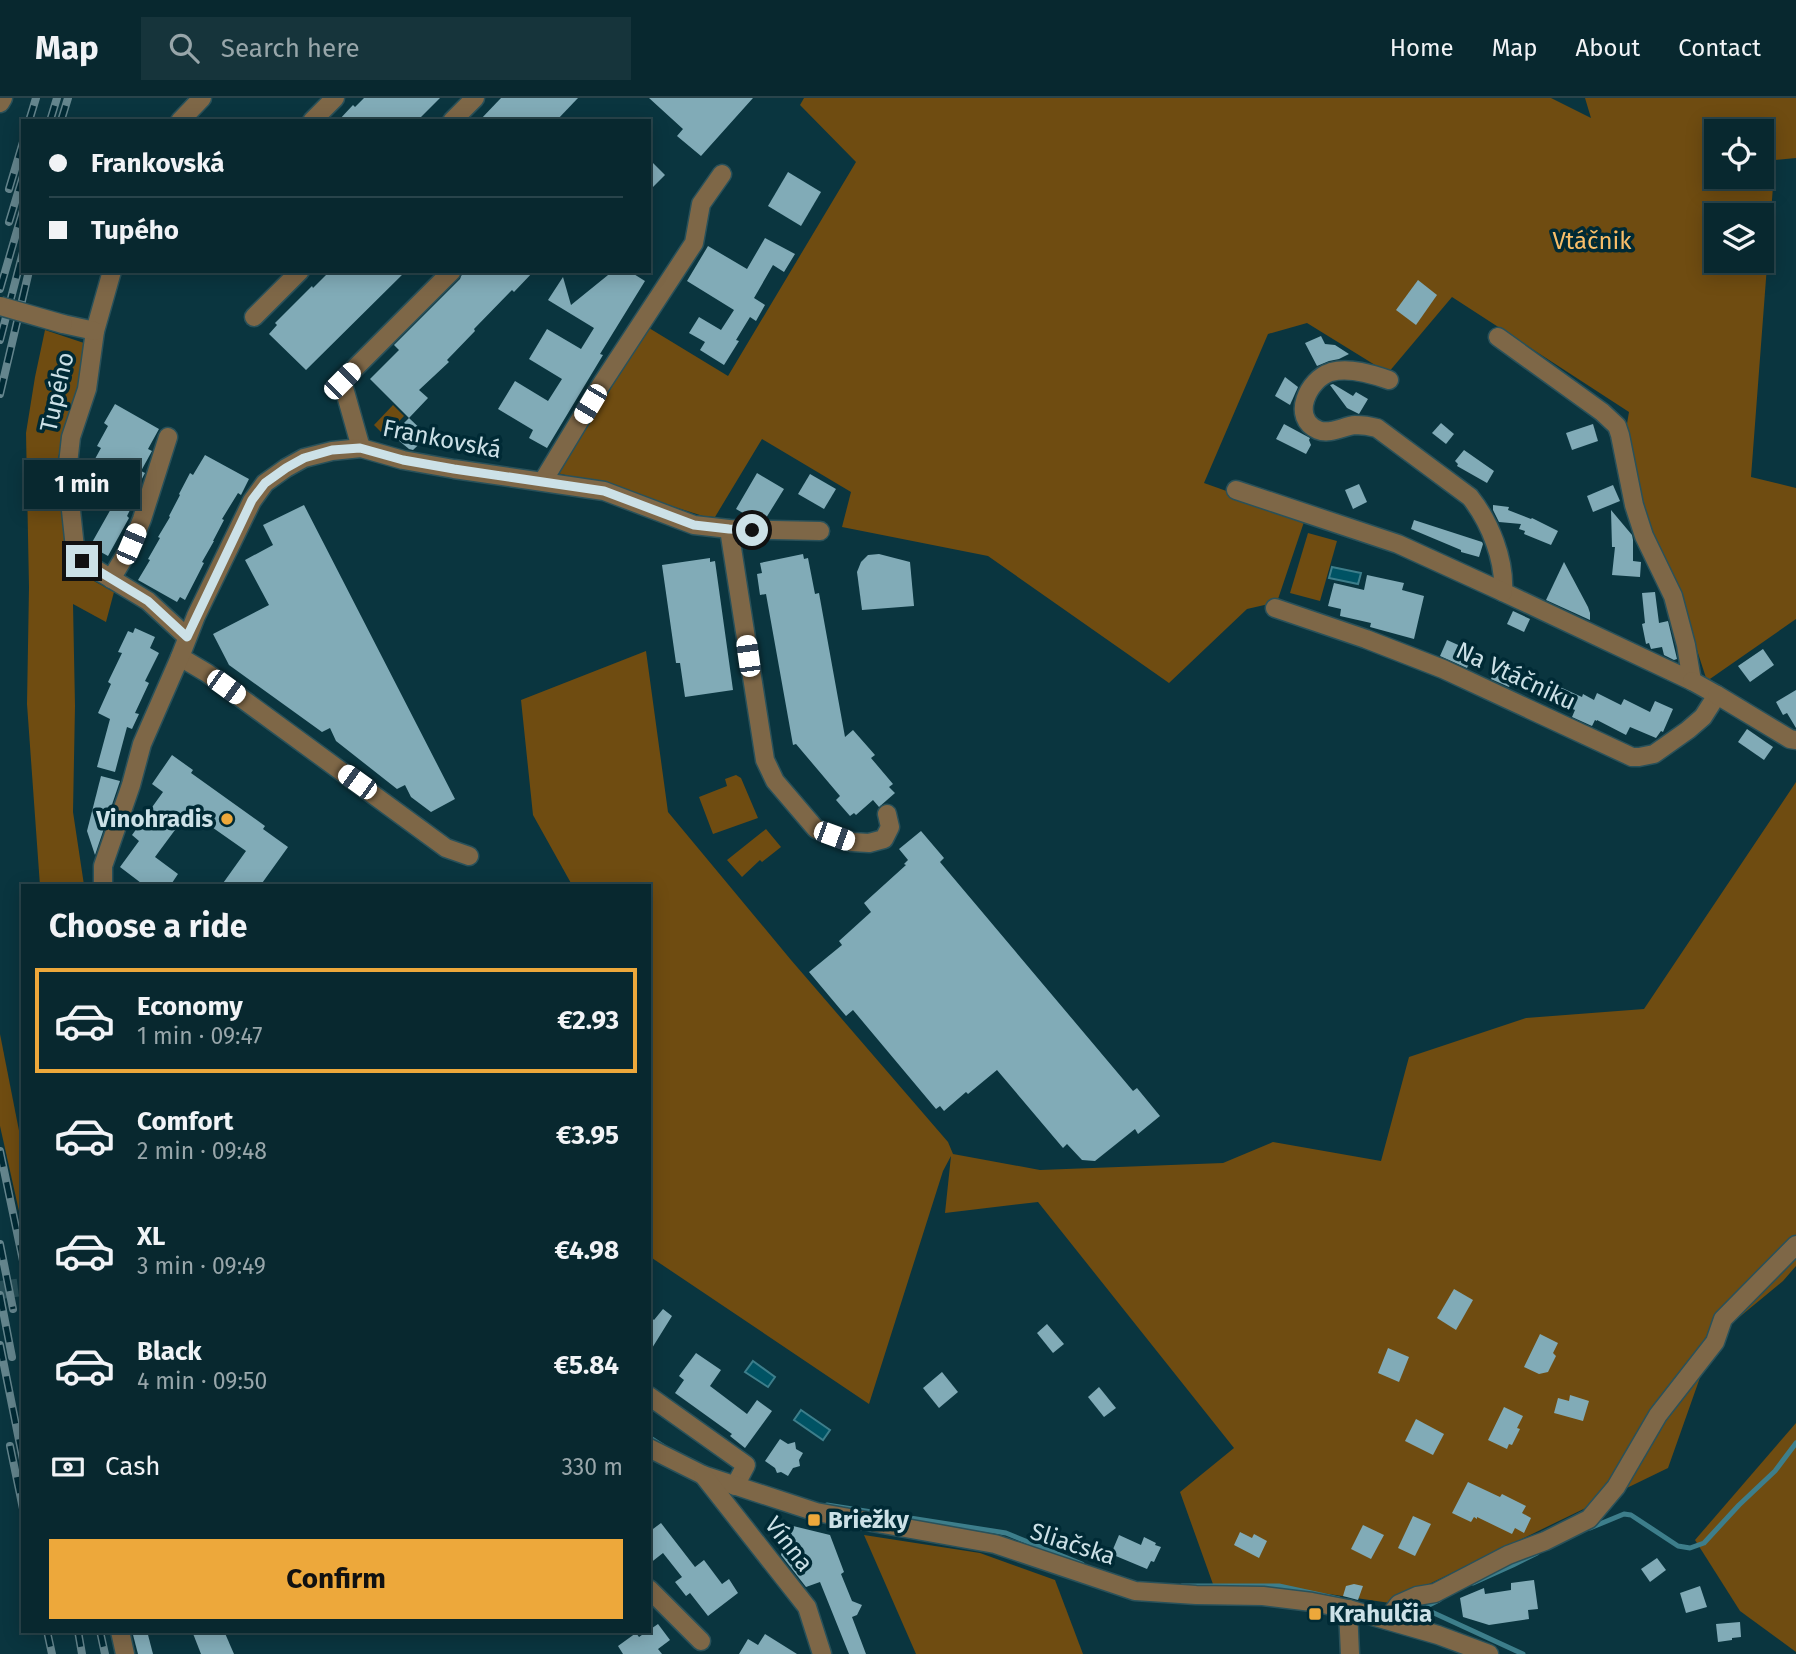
<!DOCTYPE html>
<meta charset="utf-8">
<style>
:root{--surface:#08282f;--page:#16343b;--text:#f1f3f6;--muted:#98a6aa;--line:#29444b;--accent:#eda83b}
body{margin:0;font-family:"Fira Sans",sans-serif;background:var(--page);color:var(--text);height:100vh;display:flex;flex-direction:column;font-size:26px;white-space:nowrap}
*{box-sizing:border-box;margin:0}
p{font-size:23px;color:var(--muted)}
.icon{flex:none;width:38px;height:38px;fill:none;stroke:currentColor;stroke-width:2;stroke-linecap:round;stroke-linejoin:round}
.map{position:relative;flex:1;overflow:hidden}
.details{position:absolute;left:21px;top:786px;width:630px;height:749px;display:flex;flex-direction:column;background:var(--surface);border-radius:0px;box-shadow:0 4px 18px #0003,0 0 0 2px var(--line)}
.details>*{flex:none}
.hud{position:absolute;left:21px;top:21px;width:630px;height:154px;border-radius:0px;box-shadow:0 4px 18px #0003,0 0 0 2px var(--line);display:grid;align-content:center;height:154px;padding:0 28px;background:var(--surface)}
.buttons{position:absolute;left:1704px;top:21px;display:grid;gap:14px}
.buttons a{display:grid;place-items:center;width:70px;height:70px;border-radius:0px;background:var(--surface);box-shadow:0 4px 18px #0003,0 0 0 2px var(--line);font-size:35px}
.end{position:absolute;width:32px;height:32px;margin:-16px;border:9px solid #cce1e7;background:#111;box-shadow:0 0 0 4px #111}
.from{border-radius:50%}
.bubble{position:absolute;height:49px;border-radius:0px;background:var(--surface);box-shadow:0 4px 18px #0003,0 0 0 2px var(--line);font-size:23px;font-weight:700;line-height:49px;text-align:center}
.car{position:absolute;width:21px;height:42px;margin:-21px -10px;border-radius:9px;box-shadow:0 0 5px 2px #0007;background:linear-gradient(#fff 24%,#345 0 40%,#fff 0 76%,#345 0 86%,#fff 0)}
.hud b{display:flex;align-items:center;gap:24px;height:66px;font-size:26px}
.hud b+b{border-top:2px solid var(--line)}
.hud i{width:18px;height:18px;background:var(--text)}
ul{padding:0;list-style:none}
li{display:flex;align-items:center;gap:21px;height:105px;margin:0 14px 10px;padding:0 14px;border:4px solid transparent;border-radius:0px}
li div{flex:1}
li b{display:block;font-size:26px}
li em{font-style:normal;font-weight:700}
li.selected{border-color:var(--accent)}
li>.icon{width:63px;height:63px;stroke-width:1.5}
h2{padding:0 28px;font-size:32px;line-height:84px}
.pay{display:flex;align-items:center;gap:18px;height:77px;padding:0 28px;font-size:26px}
.pay p{margin-inline-start:auto}
.cta{display:flex;gap:14px;margin-top:auto;padding:14px 28px}
.cta a{flex:1;height:80px;border-radius:0px;background:var(--accent);color:#111;font-size:28px;font-weight:700;line-height:80px;text-align:center}
header{display:flex;align-items:center;gap:42px;box-sizing:border-box;height:98px;padding:0 35px;background:var(--surface);border-bottom:2px solid var(--line)}
header strong{font-size:33px}
nav{display:flex;gap:38px;margin-inline-start:auto;font-size:24px}
.search{width:490px;height:63px;background:var(--page);display:flex;align-items:center;gap:18px;box-sizing:border-box;padding:0 24px;border-radius:0px;color:var(--muted);font-size:26px}
.map>svg:first-child{display:block}
.green{fill:#6f4c11;fill-rule:evenodd}
.water{fill:#005364;stroke:#3d7e8b;stroke-width:2}
.lines{fill:none;stroke-linecap:round;stroke-linejoin:round}
.stream{stroke:#3d7e8b;stroke-width:5}
.building{fill:#81abb7}
.minor-tunnel{stroke:#274f58;stroke-width:18;stroke-dasharray:18 9;stroke-linecap:butt}
.minor-casing{stroke:#29515a;stroke-width:21}
.minor{stroke:#7e6747;stroke-width:18}
.rail-casing{stroke:#64858d;stroke-width:8}
.rail{stroke:#002a35;stroke-width:5;stroke-dasharray:16;stroke-linecap:butt}
.minor-bridge-casing{stroke:#29515a;stroke-width:21;stroke-linecap:butt}
.minor-bridge{stroke:#7e6747;stroke-width:18}
.route{stroke:#cce1e7;stroke-width:9}
.poi-dot{fill:#eda83b;stroke:#002a35;stroke-width:2.5}
.labels{text-anchor:middle;stroke-width:7;stroke-linejoin:round;paint-order:stroke}
.park-label{font-size:24px;fill:#f9be69;stroke:#002a35}
.street-label{font-size:24px;fill:#cce1e7;stroke:#002a35}
.poi-label{font-size:24px;font-weight:bold;fill:#cce1e7;stroke:#002a35;text-anchor:start}
</style>
<header>
<strong>Map</strong>
<div class="search"><svg class="icon" aria-label="search" viewBox="0 0 24 24"><circle cx="10" cy="10" r="6"/><path d="M15 15l6 6"/></svg>Search here</div>
<nav><a>Home</a><a>Map</a><a>About</a><a>Contact</a></nav>
</header>
<div class="map">
<svg width="1796" height="1556" viewBox="0 0 1796 1556">
<rect width="100%" height="100%" fill="#0a353f"/>
<g class="green">
<path d="M 804,0 L 1551,0 L 1591,20 L 1585,0 L 1796,0 L 1796,60 L 1775,62 L 1751,379 L 1796,390 L 1796,521 L 1707,583 L 1685,515 L 1648,434 L 1623,349 L 1629,314 L 1452,199 L 1388,275 L 1307,225 L 1268,236 L 1204,385 L 1305,421 L 1277,504 L 1247,511 L 1169,585 L 988,458 L 842,429 L 851,394 L 762,341 L 715,419 L 703,418 L 595,384 L 557,375 L 649,230 L 728,278 L 856,64 L 800,7 ZM 1717,33 L 1762,33 L 1762,79 L 1717,79 ZM 1717,117 L 1762,117 L 1762,163 L 1717,163 Z"/>
<polygon points="45,232 84,245 79,288 57,363 70,453 81,476 114,494 106,524 73,506 75,608 73,714 84,787 40,788 27,606 29,489 26,335 35,279"/>
<polygon points="393,307 404,318 385,338 374,327"/>
<polygon points="1308,435 1337,443 1320,503 1290,495"/>
<polygon points="646,553 668,714 791,862 948,1044 953,1056 1040,1072 1223,1065 1273,1044 1381,1063 1409,959 1526,920 1644,911 1796,684 1796,1168 1783,1183 1714,1240 1668,1370 1390,1505 1274,1488 1214,1489 1180,1394 1234,1350 1038,1104 945,1115 951,1058 943,1073 869,1306 649,1158 649,788 572,787 533,717 521,602"/>
<polygon points="736,677 741,680 758,720 713,736 699,699 727,688 725,681"/>
<polygon points="766,731 781,749 762,764 760,762 742,779 727,762"/>
<polygon points="0,936 23,1053 23,1131 0,1028"/>
<polygon points="1796,1325 1796,1554 1740,1513 1695,1442"/>
<polygon points="864,1437 980,1455 1055,1482 1083,1556 916,1556"/>
</g>
<g class="water">
<polygon points="1332,469 1361,475 1358,486 1329,480"/>
<polygon points="753,1263 775,1279 768,1289 745,1274"/>
<polygon points="801,1312 830,1332 823,1342 794,1322"/>
</g>
<g class="lines">
<g class="stream">
<polyline points="649,1339 663,1348"/>
<polyline points="827,1407 1006,1435 1082,1466"/>
<polyline points="1590,1430 1624,1416 1631,1417 1678,1448 1690,1450 1704,1445 1739,1407 1775,1373 1796,1345"/>
<polyline points="1473,1485 1513,1467 1537,1455"/>
<polyline points="1182,1488 1279,1488 1339,1501"/>
<polyline points="1423,1510 1439,1502"/>
<polyline points="1423,1510 1523,1556"/>
</g>
</g>
<g class="building">
<polygon points="364,0 440,0 417,23 338,23 353,7 355,9"/>
<polygon points="501,0 578,0 556,23 479,23"/>
<polygon points="649,0 753,0 701,58 677,38 683,31"/>
<polygon points="649,61 665,77 649,93"/>
<polygon points="788,74 821,94 801,128 768,108"/>
<polygon points="765,140 795,156 784,174 773,167 754,200 765,207 756,223 750,219 736,242 739,243 724,267 700,252 705,244 689,235 699,219 721,232 734,212 687,183 708,148 747,171"/>
<polygon points="330,173 406,173 306,272 269,236 277,227 275,225 312,188 313,190"/>
<polygon points="463,173 534,173 514,194 512,192 474,231 475,233 447,262 449,264 419,292 428,300 409,320 370,281 399,252 394,247 460,181"/>
<polygon points="613,173 629,173 645,183 600,256 603,257 547,350 529,340 533,332 498,311 515,283 548,303 562,281 529,261 547,231 581,251 594,230 548,202 563,179 571,207"/>
<polygon points="1418,182 1437,197 1416,227 1396,212"/>
<polygon points="1321,238 1325,246 1335,247 1349,256 1339,261 1329,263 1317,268 1305,245"/>
<polygon points="1285,279 1298,289 1290,307 1275,298"/>
<polygon points="1333,286 1353,298 1356,294 1368,301 1359,316 1347,310 1330,287"/>
<polygon points="115,306 159,331 148,351 152,353 141,373 145,375 134,396 137,398 127,418 129,420 108,458 90,448 112,409 83,393 94,373 90,370 101,350 97,348 108,328 104,325"/>
<polygon points="409,320 428,338 413,352 409,351 392,337"/>
<polygon points="1441,325 1454,336 1446,346 1432,335"/>
<polygon points="1284,326 1310,340 1309,342 1311,347 1306,356 1276,341"/>
<polygon points="1593,326 1598,343 1572,352 1566,335"/>
<polygon points="1464,352 1494,373 1487,385 1457,368 1458,366 1455,363"/>
<polygon points="205,357 249,381 241,397 238,395 222,421 224,422 213,443 214,443 202,464 204,465 185,502 180,499 177,504 138,482 150,462 148,461 160,440 158,439 170,419 169,418 180,397 179,396 190,375 193,377"/>
<polygon points="757,375 784,391 766,420 753,414 750,419 736,411"/>
<polygon points="810,376 836,391 824,411 798,396"/>
<polygon points="1359,386 1367,404 1353,411 1345,392"/>
<polygon points="1613,387 1620,403 1593,414 1587,398"/>
<polygon points="304,407 455,701 431,714 411,699 405,687 397,691 336,643 330,630 322,634 229,567 213,536 269,507 245,462 273,447 263,427"/>
<polygon points="1493,407 1509,409 1508,412 1531,421 1532,420 1558,433 1551,447 1524,436 1525,433 1519,431 1521,426 1499,424 1493,412"/>
<polygon points="1611,412 1632,437 1633,442 1633,463 1641,464 1640,479 1612,477 1615,449 1612,449"/>
<polygon points="1414,422 1482,444 1483,446 1479,459 1461,454 1461,452 1411,431"/>
<polygon points="803,456 804,461 808,460 815,496 819,495 845,639 853,632 875,657 871,660 893,686 889,689 895,695 879,709 873,702 856,717 854,715 850,718 836,702 840,698 796,646 793,647 766,496 760,497 757,476 762,475 760,465"/>
<polygon points="879,456 910,464 914,508 862,512 857,474 861,464 868,457"/>
<polygon points="710,460 710,464 715,463 733,592 685,599 680,565 676,565 662,467"/>
<polygon points="1564,464 1588,509 1590,515 1590,522 1546,502"/>
<polygon points="1367,477 1404,485 1402,492 1424,498 1414,541 1370,529 1371,525 1340,518 1341,511 1328,508 1334,485 1364,492"/>
<polygon points="1655,494 1659,525 1668,523 1677,561 1674,562 1664,557 1662,549 1651,551 1649,545 1646,546 1642,526 1645,525 1642,495"/>
<polygon points="1513,513 1530,521 1524,534 1507,526"/>
<polygon points="135,530 155,539 150,550 159,555 145,583 149,585 135,615 139,616 132,631 127,629 115,674 97,669 110,621 98,615 111,586 108,584 122,555 118,554 128,533 133,535"/>
<polygon points="1447,542 1474,554 1467,570 1440,558"/>
<polygon points="1763,551 1774,567 1750,584 1738,568"/>
<polygon points="1499,564 1517,572 1509,589 1491,581"/>
<polygon points="1549,584 1582,599 1583,596 1594,602 1597,595 1621,607 1624,601 1650,614 1655,603 1673,611 1663,634 1661,633 1656,640 1630,629 1626,637 1597,622 1597,623 1595,622 1592,628 1572,619 1575,612 1558,605 1559,602 1544,596"/>
<polygon points="1796,592 1796,630 1787,615 1783,617 1776,604"/>
<polygon points="1747,631 1773,649 1764,662 1738,644"/>
<polygon points="172,657 193,672 191,675 265,728 263,731 288,749 260,788 221,788 246,753 189,713 155,759 178,776 170,788 145,788 120,769 139,743 132,737 163,694 152,686"/>
<polygon points="101,678 120,683 95,757 87,733"/>
<polygon points="921,733 944,760 940,764 1133,993 1137,990 1160,1018 1138,1036 1135,1031 1095,1063 1082,1062 1067,1046 1063,1050 997,972 968,996 966,994 944,1013 940,1008 936,1011 853,912 846,918 809,874 842,847 839,843 871,814 864,805 906,767 904,766 908,762 899,751"/>
<polygon points="1454,1191 1473,1202 1456,1232 1437,1220"/>
<polygon points="663,1211 672,1218 649,1255 649,1218 654,1222"/>
<polygon points="1047,1226 1064,1246 1053,1255 1037,1235"/>
<polygon points="1540,1236 1558,1245 1553,1255 1556,1258 1548,1274 1539,1276 1524,1269"/>
<polygon points="1388,1250 1409,1259 1399,1284 1378,1275"/>
<polygon points="696,1255 721,1272 710,1288 747,1316 757,1302 772,1313 745,1350 730,1338 732,1336 675,1295 684,1282 679,1278"/>
<polygon points="942,1274 958,1294 939,1310 923,1290"/>
<polygon points="1099,1289 1116,1310 1104,1319 1088,1299"/>
<polygon points="1570,1297 1589,1303 1583,1323 1554,1315 1558,1300 1569,1303"/>
<polygon points="1504,1309 1523,1318 1517,1330 1520,1331 1512,1347 1509,1346 1507,1351 1488,1342"/>
<polygon points="1416,1321 1444,1336 1433,1357 1405,1343"/>
<polygon points="780,1341 788,1346 795,1344 796,1351 803,1355 799,1362 800,1368 793,1370 788,1378 781,1374 777,1375 775,1370 765,1363"/>
<polygon points="1468,1384 1500,1399 1502,1396 1526,1408 1522,1415 1531,1420 1524,1435 1515,1430 1512,1436 1477,1419 1477,1421 1474,1419 1471,1424 1452,1415"/>
<polygon points="1413,1418 1431,1426 1415,1458 1398,1450"/>
<polygon points="661,1425 695,1469 704,1462 722,1486 729,1481 738,1495 708,1518 690,1495 686,1498 675,1484 682,1479 663,1455 649,1466 649,1434"/>
<polygon points="789,1427 830,1437 844,1474 841,1476 852,1503 862,1507 857,1517 852,1519 866,1556 849,1556 820,1484 806,1489 781,1457"/>
<polygon points="1363,1427 1384,1437 1371,1461 1351,1451"/>
<polygon points="1240,1434 1252,1440 1254,1436 1267,1443 1259,1460 1234,1447"/>
<polygon points="1119,1437 1141,1447 1144,1439 1156,1445 1155,1447 1161,1449 1154,1464 1151,1463 1147,1471 1111,1456"/>
<polygon points="1657,1460 1666,1472 1650,1484 1641,1471"/>
<polygon points="1534,1482 1538,1511 1528,1512 1529,1521 1489,1527 1463,1519 1460,1500 1484,1490 1485,1496 1511,1492 1511,1485"/>
<polygon points="1354,1486 1363,1488 1358,1502 1343,1498 1346,1488"/>
<polygon points="1700,1488 1707,1509 1686,1515 1680,1495"/>
<polygon points="1740,1524 1741,1539 1732,1540 1732,1542 1718,1544 1716,1526"/>
<polygon points="658,1526 670,1542 658,1551 662,1556 623,1556 618,1548 636,1535 639,1539"/>
<polygon points="132,1533 147,1533 153,1556 138,1556"/>
<polygon points="192,1533 224,1533 234,1556 201,1556"/>
<polygon points="765,1536 797,1556 739,1556 748,1541 758,1547"/>
</g>
<g class="lines">
<polyline class="minor-tunnel" points="0,1192 23,1189"/>
<g class="minor-casing">
<g id="minor">
<polyline points="0,5 3,0"/>
<polyline points="180,23 202,0"/>
<polyline points="312,23 335,0"/>
<polyline points="452,23 475,0"/>
<polyline points="112,173 95,233 87,291 71,339 67,375 75,450 82,463 148,503 187,539"/>
<polyline points="254,219 300,173"/>
<polyline points="63,226 95,233"/>
<path d="M 1389,282 C 1372,276 1349,269 1331,274 C 1308,281 1290,320 1318,332 C 1330,337 1344,328 1355,327 C 1363,327 1370,328 1377,330 L 1470,399 C 1490,424 1505,462 1503,494 L 1692,583 L 1686,547 L 1673,498 L 1644,438 L 1634,407 L 1620,337 L 1617,328 L 1602,314 L 1498,239"/>
<polyline points="361,350 342,283 452,173"/>
<polyline points="543,383 601,287 694,145 701,106 722,76"/>
<polyline points="1236,392 1398,446 1503,494"/>
<polyline points="729,431 765,662 775,683 816,731 852,744 869,745 884,741 890,729 887,716"/>
<polyline points="111,481 132,446 142,421 168,339"/>
<polyline points="1275,510 1366,541 1443,571 1632,659 1639,659 1654,656 1688,632 1703,619 1717,597 1692,583"/>
<polyline points="180,559 207,575 446,750 469,758"/>
<polyline points="1717,597 1790,641 1796,642"/>
<polyline points="103,788 103,768 131,687 142,646 180,559 196,518 252,403 265,385 286,370 304,360 332,353 361,350 403,362 454,371 604,393 694,427 729,431 820,433"/>
<polyline points="649,1298 746,1367 735,1388"/>
<polyline points="649,1350 703,1377 816,1414 995,1446 1135,1493 1196,1497 1263,1498 1312,1504 1348,1511 1438,1537 1489,1556"/>
<polyline points="703,1377 807,1509 822,1556"/>
<polyline points="649,1491 701,1543"/>
<polyline points="1348,1511 1350,1556"/>
<polyline points="1387,1522 1399,1506 1417,1498 1435,1495 1508,1457 1545,1443 1589,1421 1616,1389 1658,1317 1715,1244 1723,1221 1796,1147"/>
<polyline points="120,1533 125,1556"/>
</g>
</g>
<use href="#minor" class="minor"/>
<g class="rail-casing">
<g id="rail">
<polyline points="29,23 36,0"/>
<polyline points="50,23 57,0"/>
<polyline points="61,23 68,0"/>
<polyline points="9,91 23,44"/>
<polyline points="9,124 23,78"/>
<polyline points="0,191 23,112"/>
<polyline points="0,242 23,154"/>
<polyline points="0,296 29,173"/>
<polyline points="0,1053 23,1163"/>
<polyline points="0,1146 13,1211"/>
<polyline points="0,1197 12,1259"/>
<polyline points="0,1247 23,1362"/>
<polyline points="10,1348 23,1411"/>
<polyline points="47,1533 52,1556"/>
<polyline points="78,1533 82,1556"/>
<polyline points="100,1533 105,1556"/>
</g>
</g>
<use href="#rail" class="rail"/>
<g class="minor-bridge-casing">
<polyline id="minor-bridge" points="0,208 63,226"/>
</g>
<use href="#minor-bridge" class="minor-bridge"/>
</g>
<g class="lines">
<polyline class="route" points="82,463 148,503 187,539 252,402 265,385 286,370 304,360 332,352 360,350 403,362 454,371 604,393 694,427 729,431 752,432"/>
</g>
<g class="poi-dot">
<circle cx="227" cy="721" r="7"/>
<rect x="807" y="1415" width="14" height="14" rx="3.5"/>
<rect x="1308" y="1509" width="14" height="14" rx="3.5"/>
</g>
<g class="labels">
<g class="park-label">
<text x="1592" y="151">Vtáčnik</text>
</g>
<g class="street-label">
<text transform="translate(57 294) rotate(-77)" y="8">Tupého</text>
<text transform="translate(442 341) rotate(11)" y="8">Frankovská</text>
<text transform="translate(1516 578) rotate(25)" y="8">Na Vtáčniku</text>
<text transform="translate(789 1446) rotate(52)" y="8">Vínna</text>
<text transform="translate(1073 1446) rotate(18)" y="8">Sliačska</text>
</g>
<g class="poi-label">
<text x="213" y="729" text-anchor="end">Vinohradis</text>
<text x="828" y="1430">Briežky</text>
<text x="1329" y="1524">Krahulčia</text>
</g>
</g>
</svg>
<div class="buttons">
<a><svg class="icon" aria-label="locate" viewBox="0 0 24 24"><circle cx="12" cy="12" r="6"/><path d="M12 2v4M12 18v4M2 12h4M18 12h4"/></svg></a>
<a><svg class="icon" aria-label="layers" viewBox="0 0 24 24"><path d="M12 4l9 5-9 5-9-5zM3 14l9 5 9-5"/></svg></a>
</div>
<i class="end from" style="left:752px;top:432px"></i>
<i class="end" style="left:82px;top:463px"></i>
<div class="bubble" style="left:24px;top:362px;width:116px">1 min</div>
<i class="car" style="left:342px;top:283px;rotate:45deg"></i>
<i class="car" style="left:590px;top:306px;rotate:211deg"></i>
<i class="car" style="left:131px;top:446px;rotate:23deg"></i>
<i class="car" style="left:748px;top:558px;rotate:352deg"></i>
<i class="car" style="left:226px;top:589px;rotate:126deg"></i>
<i class="car" style="left:357px;top:684px;rotate:306deg"></i>
<i class="car" style="left:834px;top:738px;rotate:110deg"></i>
<div class="hud">
<b><i class="from"></i>Frankovská</b>
<b><i></i>Tupého</b>
</div>
<section class="details">
<h2>Choose a ride</h2>
<ul>
<li class="selected"><svg class="icon" aria-label="car" viewBox="0 0 24 24"><path d="M5 17H2v-5l4-1 3-4h7l3 4 3 1v5h-3M9 17h6M6 11h13"/><circle cx="7" cy="17" r="2"/><circle cx="17" cy="17" r="2"/></svg><div><b>Economy</b><p>1 min · 09:47</p></div><em>€2.93</em></li>
<li><svg class="icon" aria-label="car" viewBox="0 0 24 24"><path d="M5 17H2v-5l4-1 3-4h7l3 4 3 1v5h-3M9 17h6M6 11h13"/><circle cx="7" cy="17" r="2"/><circle cx="17" cy="17" r="2"/></svg><div><b>Comfort</b><p>2 min · 09:48</p></div><em>€3.95</em></li>
<li><svg class="icon" aria-label="car" viewBox="0 0 24 24"><path d="M5 17H2v-5l4-1 3-4h7l3 4 3 1v5h-3M9 17h6M6 11h13"/><circle cx="7" cy="17" r="2"/><circle cx="17" cy="17" r="2"/></svg><div><b>XL</b><p>3 min · 09:49</p></div><em>€4.98</em></li>
<li><svg class="icon" aria-label="car" viewBox="0 0 24 24"><path d="M5 17H2v-5l4-1 3-4h7l3 4 3 1v5h-3M9 17h6M6 11h13"/><circle cx="7" cy="17" r="2"/><circle cx="17" cy="17" r="2"/></svg><div><b>Black</b><p>4 min · 09:50</p></div><em>€5.84</em></li>
</ul>
<div class="pay"><svg class="icon" aria-label="cash" viewBox="0 0 24 24"><path d="M3 7h18v10H3z"/><circle cx="12" cy="12" r="2"/></svg>Cash<p>330 m</p></div>
<div class="cta"><a>Confirm</a></div>
</section>
</div>
